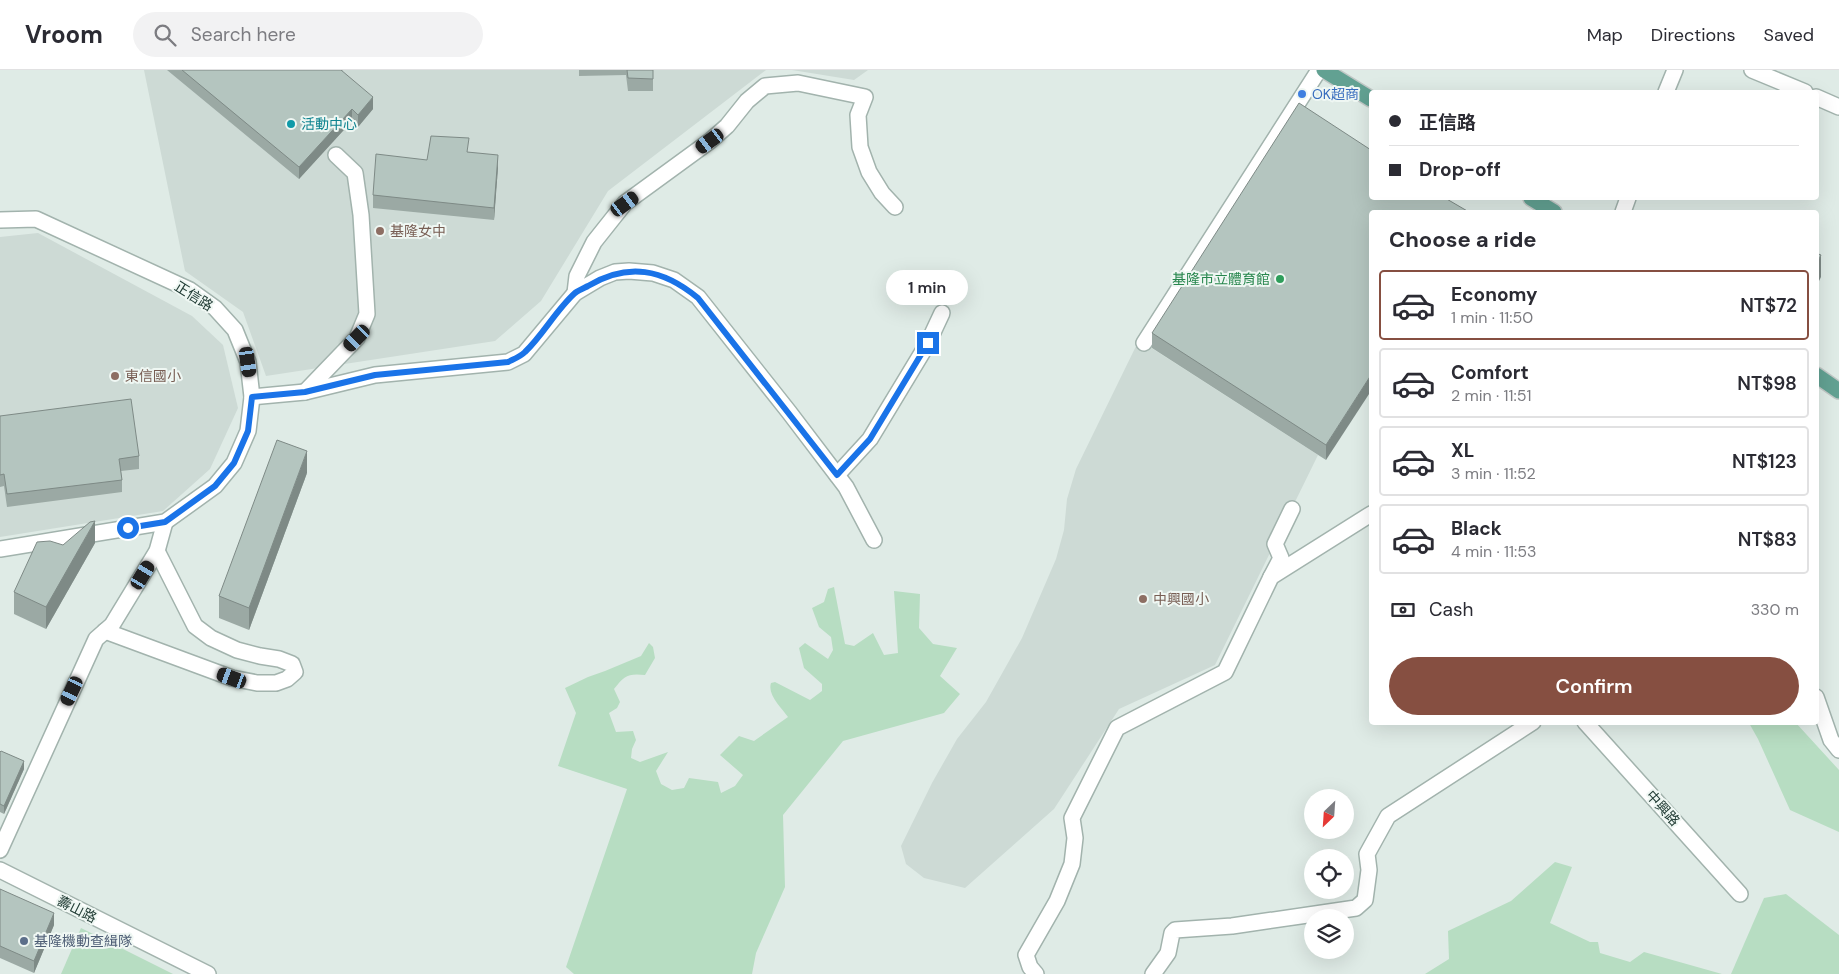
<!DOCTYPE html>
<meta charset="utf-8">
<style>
:root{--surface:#fff;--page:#f2f2f3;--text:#2b2b33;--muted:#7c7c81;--line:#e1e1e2;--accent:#864f41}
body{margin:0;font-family:"DM Sans","Noto Sans TC",sans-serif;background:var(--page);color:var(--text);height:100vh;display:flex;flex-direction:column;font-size:19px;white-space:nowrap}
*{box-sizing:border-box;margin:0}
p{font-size:16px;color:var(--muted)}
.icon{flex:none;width:28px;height:28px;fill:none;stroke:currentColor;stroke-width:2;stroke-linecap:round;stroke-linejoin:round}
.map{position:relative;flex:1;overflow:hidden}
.side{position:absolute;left:1369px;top:140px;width:450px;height:515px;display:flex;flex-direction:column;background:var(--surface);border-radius:5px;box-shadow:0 5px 20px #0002}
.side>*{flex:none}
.guide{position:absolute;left:1369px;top:20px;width:450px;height:110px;border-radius:5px;box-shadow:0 5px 20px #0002;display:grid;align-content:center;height:110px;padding:0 20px;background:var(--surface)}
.needle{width:32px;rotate:205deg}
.controls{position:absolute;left:1304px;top:719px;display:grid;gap:10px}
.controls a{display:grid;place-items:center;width:50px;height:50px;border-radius:50%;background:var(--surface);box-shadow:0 5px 20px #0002;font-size:25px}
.end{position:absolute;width:22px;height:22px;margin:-11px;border:6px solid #1a73e8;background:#fff;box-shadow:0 0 0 2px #fff}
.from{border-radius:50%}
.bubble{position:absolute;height:35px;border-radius:18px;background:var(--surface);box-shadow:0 5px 20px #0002;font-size:16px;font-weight:600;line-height:35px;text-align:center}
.car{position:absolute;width:15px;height:30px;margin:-15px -8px;border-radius:6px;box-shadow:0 0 4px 1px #0007;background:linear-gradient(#222 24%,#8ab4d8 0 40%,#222 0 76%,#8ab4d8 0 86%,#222 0)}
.guide b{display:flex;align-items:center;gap:18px;height:48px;font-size:19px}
.guide b+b{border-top:1px solid var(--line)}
.guide i{width:12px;height:12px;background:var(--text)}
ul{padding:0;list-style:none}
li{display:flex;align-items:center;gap:15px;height:70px;margin:0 10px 8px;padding:0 10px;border:2px solid var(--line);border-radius:5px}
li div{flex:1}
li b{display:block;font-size:19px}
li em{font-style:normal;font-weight:600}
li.selected{border-color:var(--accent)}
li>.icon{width:45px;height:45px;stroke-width:1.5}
h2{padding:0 20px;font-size:22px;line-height:60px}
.pay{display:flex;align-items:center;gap:12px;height:55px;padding:0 20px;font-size:19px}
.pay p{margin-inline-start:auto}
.primary-button{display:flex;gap:10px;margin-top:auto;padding:10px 20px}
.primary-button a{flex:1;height:58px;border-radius:30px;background:var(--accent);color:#fff;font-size:20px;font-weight:600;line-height:58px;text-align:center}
header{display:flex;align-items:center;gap:30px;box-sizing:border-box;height:70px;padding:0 25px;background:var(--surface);border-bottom:1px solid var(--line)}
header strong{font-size:24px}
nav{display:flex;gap:28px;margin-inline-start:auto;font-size:18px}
.search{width:350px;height:45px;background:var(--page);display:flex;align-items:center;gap:12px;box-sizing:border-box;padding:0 18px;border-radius:28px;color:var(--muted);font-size:19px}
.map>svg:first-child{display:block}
.built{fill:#cddad5}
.green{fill:#b7ddc2}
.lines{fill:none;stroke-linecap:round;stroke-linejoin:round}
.minor-casing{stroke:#a2b3ad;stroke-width:18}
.major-casing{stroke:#c1c8c6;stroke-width:18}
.minor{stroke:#fff;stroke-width:15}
.major{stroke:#62a192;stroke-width:15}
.wall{fill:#9ba9a4}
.shaded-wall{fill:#7e8a86}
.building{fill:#b4c5bf;stroke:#7e8a86}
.route{stroke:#1a73e8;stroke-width:6}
.shop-dot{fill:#3f7fe0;stroke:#eff7f3;stroke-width:2}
.culture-dot{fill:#0f9aa8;stroke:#eff7f3;stroke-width:2}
.education-dot{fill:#8d6e63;stroke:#eff7f3;stroke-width:2}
.leisure-dot{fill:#2e9e5b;stroke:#eff7f3;stroke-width:2}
.service-dot{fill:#5c6f8a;stroke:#eff7f3;stroke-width:2}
.labels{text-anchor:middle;stroke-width:4;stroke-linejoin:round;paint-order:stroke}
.shop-label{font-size:14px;fill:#366cbe;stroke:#eff7f3;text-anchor:start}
.culture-label{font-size:14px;fill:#0d838f;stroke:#eff7f3;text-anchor:start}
.education-label{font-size:14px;fill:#785e54;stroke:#eff7f3;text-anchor:start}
.leisure-label{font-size:14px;fill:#27864d;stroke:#eff7f3;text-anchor:end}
.street-label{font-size:14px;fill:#203b34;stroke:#eff7f3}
.service-label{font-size:14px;fill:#4e5e75;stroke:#eff7f3;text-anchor:start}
</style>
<header>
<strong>Vroom</strong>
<div class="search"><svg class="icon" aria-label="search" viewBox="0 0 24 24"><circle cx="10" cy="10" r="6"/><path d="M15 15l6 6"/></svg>Search here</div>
<nav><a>Map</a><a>Directions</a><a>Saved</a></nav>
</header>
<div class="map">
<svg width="1839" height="904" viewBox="0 0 1839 904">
<rect width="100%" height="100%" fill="#dfebe6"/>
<g class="built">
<polygon points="144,0 766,0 608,121 541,231 495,271 266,306 243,242 185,201"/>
<polygon points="792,0 868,0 854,10"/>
<polygon points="38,163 192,246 223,275 238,338 210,399 163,441 0,467 0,167"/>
<polygon points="1139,270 1318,385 1215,595 1119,639 1054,739 965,818 924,808 906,794 901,776 932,713 957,669 986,632 1022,568 1056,489 1064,460 1067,429 1076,399"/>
</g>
<g class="green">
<path d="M 834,517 L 845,574 L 854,576 L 873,563 L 884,585 L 898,583 L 894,521 L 920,524 L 919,558 L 933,574 L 957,578 L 940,606 L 960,624 L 944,643 L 843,671 L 783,745 L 785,817 L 756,883 L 752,904 L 574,904 L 566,897 L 627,719 L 558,696 L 576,643 L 565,618 L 588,607 L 605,601 L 641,586 L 649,573 L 653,577 L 655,588 L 645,605 C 628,603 624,606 614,619 L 620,632 L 617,638 L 609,643 L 616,662 L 633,661 L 636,670 L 632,679 L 631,688 L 640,692 L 668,682 L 656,701 L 661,714 L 672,720 L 684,718 L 689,708 L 718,712 L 721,723 L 735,716 L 743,705 L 720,685 L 739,666 L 754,671 L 788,647 C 782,638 767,625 771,613 L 775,612 L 810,630 L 822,621 L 822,614 L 804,598 L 799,578 L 805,573 L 828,589 L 833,580 L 831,567 L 819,557 L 812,538 L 824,532 L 828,519 Z"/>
<polygon points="1749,653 1796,653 1839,700 1839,762 1790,740 1758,669"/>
<polygon points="1555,792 1572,797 1550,853 1590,872 1598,872 1600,883 1630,892 1644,882 1722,904 1425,904 1449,889 1448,861 1511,831"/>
<polygon points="1786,824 1839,865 1839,904 1731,904 1764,828"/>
<polygon points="81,858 173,904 61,904"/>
</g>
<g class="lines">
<g class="minor-casing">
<g id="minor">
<polyline points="1752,0 1805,22"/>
<polyline points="1666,22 1675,0"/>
<polyline points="1816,27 1839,37"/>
<polyline points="1623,142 1628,128"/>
<polyline points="0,150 36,149 190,220 215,238 235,260 248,292 252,327 248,361 234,393 215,416 165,452 0,479"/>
<polyline points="575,223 577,206 594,172 625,133 710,71 727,56 747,31 765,16 798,13 865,27 858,45 860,77 869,102 882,123 895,137"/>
<polyline points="1144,273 1319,0"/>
<polyline points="305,322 357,268 367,244 361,145 355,103 336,85"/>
<polyline points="252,327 305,322 375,305 508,292 524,284 575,223 600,208 615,202 629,201 653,203 674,210 698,227 789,342 846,417 874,470"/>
<polyline points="837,405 870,369 928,273 942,243"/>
<polyline points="1271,507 1281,488 1275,474 1292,439"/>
<polyline points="105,561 232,608 257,613 276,613 287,609 295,602 292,594 279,589 260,586 237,580 211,568 195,556 157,481"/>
<polyline points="1816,627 1831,670 1839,680"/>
<polyline points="1585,652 1740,824"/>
<polyline points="0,780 96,569 112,555 157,481 165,452"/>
<polyline points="0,800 208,904"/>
<polyline points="1036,904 1030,897 1026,885 1057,831 1072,794 1075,768 1072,748 1117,658 1225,602 1271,507 1371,444"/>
<polyline points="1153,904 1168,883 1172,863 1175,860 1232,856 1356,838 1365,830 1369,800 1367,784 1388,746 1533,652"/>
</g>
</g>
<g class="major-casing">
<g id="major">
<polyline points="1324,0 1371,29"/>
<polyline points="1531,128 1554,142"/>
<polyline points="1816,305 1839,321"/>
</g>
</g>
<use href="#minor" class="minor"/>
<use href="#major" class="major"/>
</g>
<g class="wall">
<polygon points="167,0 343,0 342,1 373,39 358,57 352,51 299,109"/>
<polygon points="579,0 653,0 653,21 628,21 626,5 579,6"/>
<polygon points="1371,80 1326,390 1152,278 1152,263"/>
<polygon points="469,82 498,97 494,150 373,138 373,125 427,90"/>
<polygon points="0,346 139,386 139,399 121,401 122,410 122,422 7,437 4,416 0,417"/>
<polygon points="307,403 249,560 219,548 219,526"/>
<polygon points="95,473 46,559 14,544 14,522 63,475"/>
<polygon points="0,682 24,699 4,744 0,742"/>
<polygon points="0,819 54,855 34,903 0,888"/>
</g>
<g class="shaded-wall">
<polygon points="373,27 373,39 358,57 358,45"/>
<polygon points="352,39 352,51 299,109 299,97"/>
<polygon points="498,85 498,97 494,150 494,138"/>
<polygon points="1821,185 1821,207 1816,217 1816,195"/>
<polygon points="1371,305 1371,321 1326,390 1326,375"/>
<polygon points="307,381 307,403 249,560 249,538"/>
<polygon points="95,451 95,473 46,559 46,537"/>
<polygon points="24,691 24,699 4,744 4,736"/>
<polygon points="54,843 54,855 34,903 34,891"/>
</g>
<g class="building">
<polygon points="182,0 341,0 373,27 358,45 352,39 299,97"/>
<polygon points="627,0 653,0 653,9 628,8"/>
<polygon points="1299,33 1371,80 1371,128 1445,128 1469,142 1371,142 1371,305 1326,375 1152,263"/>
<polygon points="431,66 469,68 467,82 498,85 494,138 373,125 376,84 427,90"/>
<polygon points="1816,183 1821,185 1816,195"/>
<polygon points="131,329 139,386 119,389 122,410 7,424 4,404 0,405 0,346"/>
<polygon points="277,370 307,381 249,538 219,526"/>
<polygon points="95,451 46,537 14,522 37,472 50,471 63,475 90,452"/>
<polygon points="1,681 24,691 4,736 0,734 0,682"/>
<polygon points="0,819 54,843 34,891 0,876"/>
</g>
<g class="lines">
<path class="route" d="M 128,458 L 165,452 L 215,416 L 234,393 L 248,361 L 252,327 L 305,322 L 375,305 L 508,292 C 514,289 520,287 525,282 C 543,265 556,240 575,223 C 579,220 584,218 588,216 C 628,192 663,199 698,228 L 837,405 L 870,369 L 928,273"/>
</g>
<circle class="shop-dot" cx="1302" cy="24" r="5"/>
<circle class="culture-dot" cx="291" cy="54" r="5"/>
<g class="education-dot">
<circle cx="380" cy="161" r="5"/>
<circle cx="115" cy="306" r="5"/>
<circle cx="1143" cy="529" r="5"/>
</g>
<circle class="leisure-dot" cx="1280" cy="209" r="5"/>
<circle class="service-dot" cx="24" cy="871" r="5"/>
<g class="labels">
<g class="shop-label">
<text x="1312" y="29">OK超商</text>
</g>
<g class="culture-label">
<text x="301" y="59">活動中心</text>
</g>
<g class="education-label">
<text x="390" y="166">基隆女中</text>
<text x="125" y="311">東信國小</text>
<text x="1153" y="534">中興國小</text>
</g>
<g class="leisure-label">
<text x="1270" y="214">基隆市立體育館</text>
</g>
<g class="street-label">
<text transform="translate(194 226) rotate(32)" y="5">正信路</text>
<text transform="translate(1663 738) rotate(48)" y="5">中興路</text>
<text transform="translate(77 839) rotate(27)" y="5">壽山路</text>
</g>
<g class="service-label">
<text x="34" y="876">基隆機動查緝隊</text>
</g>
</g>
</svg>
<div class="controls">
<a><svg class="needle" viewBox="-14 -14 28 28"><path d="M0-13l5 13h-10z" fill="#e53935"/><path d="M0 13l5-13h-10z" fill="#7c7c81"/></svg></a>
<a><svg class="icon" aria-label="locate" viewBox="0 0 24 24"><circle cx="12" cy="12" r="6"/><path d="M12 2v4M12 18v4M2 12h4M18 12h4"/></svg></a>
<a><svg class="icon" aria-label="layers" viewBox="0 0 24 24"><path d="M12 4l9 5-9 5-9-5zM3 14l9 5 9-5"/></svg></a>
</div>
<i class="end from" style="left:128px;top:458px"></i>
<i class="end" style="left:928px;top:273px"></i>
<div class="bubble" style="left:886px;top:200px;width:82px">1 min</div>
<i class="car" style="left:710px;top:71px;rotate:234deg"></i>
<i class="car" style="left:625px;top:134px;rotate:54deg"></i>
<i class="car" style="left:357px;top:268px;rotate:224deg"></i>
<i class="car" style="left:248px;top:292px;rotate:172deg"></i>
<i class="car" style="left:143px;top:505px;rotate:31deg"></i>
<i class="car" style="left:232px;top:608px;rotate:290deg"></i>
<i class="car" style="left:72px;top:621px;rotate:205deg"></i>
<div class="guide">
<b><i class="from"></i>正信路</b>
<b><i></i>Drop-off</b>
</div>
<section class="side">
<h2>Choose a ride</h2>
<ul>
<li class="selected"><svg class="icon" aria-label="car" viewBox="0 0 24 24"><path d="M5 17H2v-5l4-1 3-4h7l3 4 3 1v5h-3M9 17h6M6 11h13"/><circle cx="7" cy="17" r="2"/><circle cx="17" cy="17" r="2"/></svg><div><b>Economy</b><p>1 min · 11:50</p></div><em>NT$72</em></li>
<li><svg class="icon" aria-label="car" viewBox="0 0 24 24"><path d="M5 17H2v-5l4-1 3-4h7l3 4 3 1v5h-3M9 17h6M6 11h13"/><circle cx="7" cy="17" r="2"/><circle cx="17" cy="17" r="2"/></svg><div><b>Comfort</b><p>2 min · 11:51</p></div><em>NT$98</em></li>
<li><svg class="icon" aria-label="car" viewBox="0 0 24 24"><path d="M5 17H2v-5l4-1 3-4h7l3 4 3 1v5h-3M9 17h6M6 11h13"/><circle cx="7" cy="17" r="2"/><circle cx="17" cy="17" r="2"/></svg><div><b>XL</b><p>3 min · 11:52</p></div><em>NT$123</em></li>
<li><svg class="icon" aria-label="car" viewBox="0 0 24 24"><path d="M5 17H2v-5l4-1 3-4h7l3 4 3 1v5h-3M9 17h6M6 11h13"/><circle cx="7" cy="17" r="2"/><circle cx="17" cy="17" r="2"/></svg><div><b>Black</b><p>4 min · 11:53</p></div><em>NT$83</em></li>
</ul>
<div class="pay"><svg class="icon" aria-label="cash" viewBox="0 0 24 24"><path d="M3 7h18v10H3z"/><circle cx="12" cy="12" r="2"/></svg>Cash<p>330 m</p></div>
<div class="primary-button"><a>Confirm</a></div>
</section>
</div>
